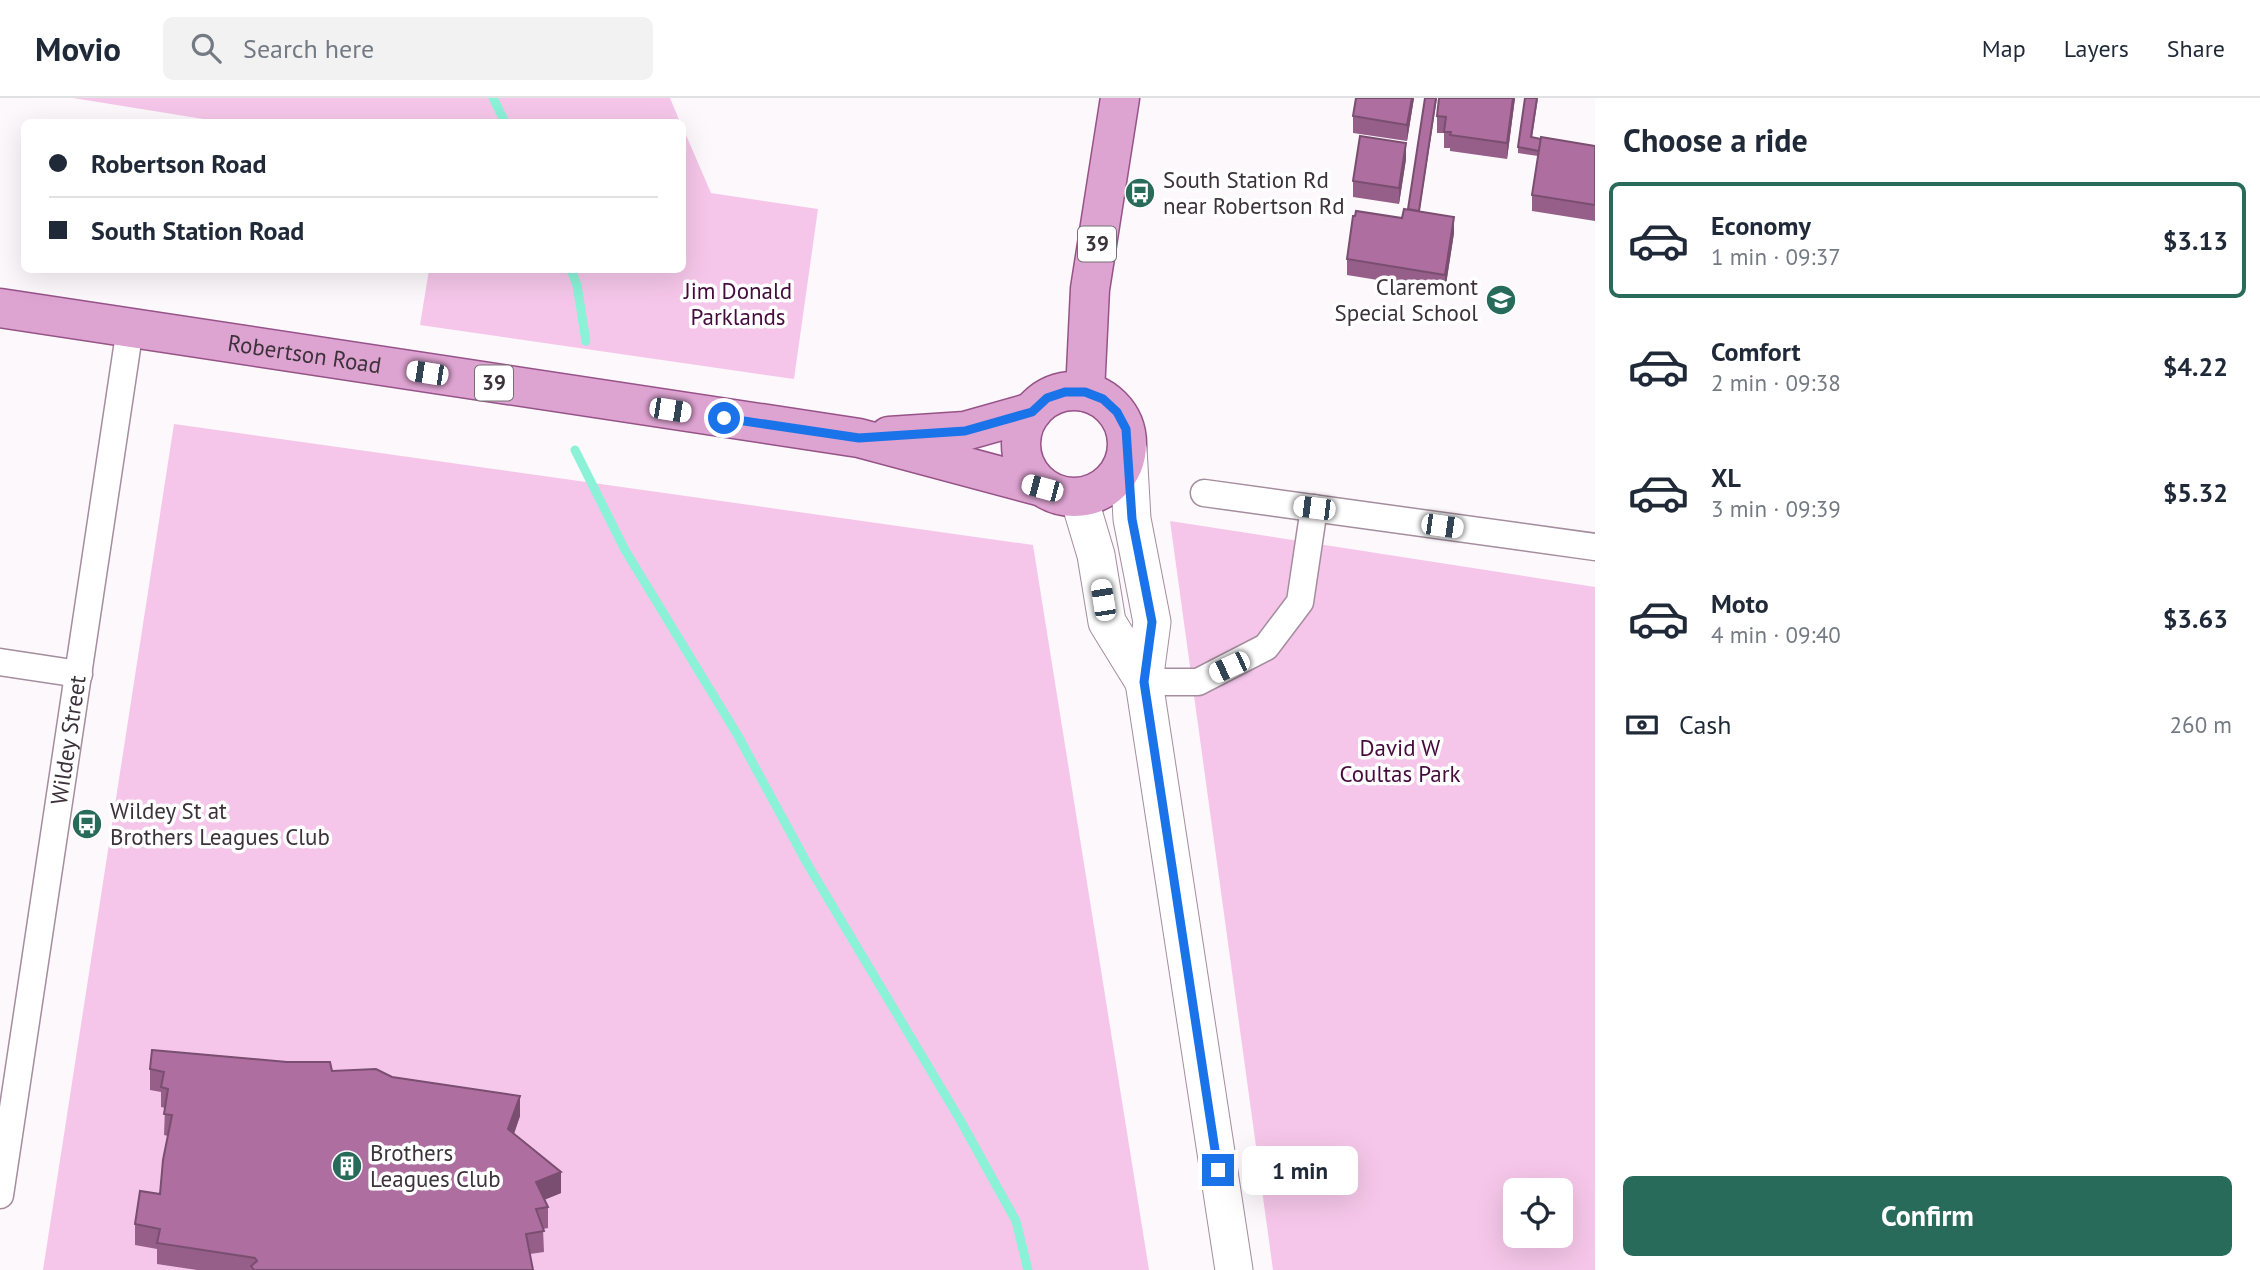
<!DOCTYPE html>
<meta charset="utf-8">
<style>
:root{--surface:#fff;--page:#f2f2f3;--text:#1f2937;--muted:#747a83;--line:#e0e1e3;--accent:#286b5b}
body{margin:0;font-family:"PT Sans",sans-serif;background:var(--page);color:var(--text);height:100vh;display:flex;flex-direction:column;font-size:26px;white-space:nowrap}
*{box-sizing:border-box;margin:0}
p{font-size:23px;color:var(--muted)}
.icon{flex:none;width:38px;height:38px;fill:none;stroke:currentColor;stroke-width:2;stroke-linecap:round;stroke-linejoin:round}
.map{position:relative;flex:1;overflow:hidden}
.drawer{display:flex;flex-direction:column;background:var(--surface);width:665px}
.drawer>*{flex:none}
.top-card{position:absolute;left:21px;top:21px;width:665px;height:154px;border-radius:10px;box-shadow:0 7px 28px #0002;display:grid;align-content:center;height:154px;padding:0 28px;background:var(--surface)}
.fabs{position:absolute;left:1503px;top:1080px;display:grid;gap:14px}
.fabs a{display:grid;place-items:center;width:70px;height:70px;border-radius:10px;background:var(--surface);box-shadow:0 7px 28px #0002;font-size:35px}
.end{position:absolute;width:32px;height:32px;margin:-16px;border:9px solid #1a73e8;background:#fff;box-shadow:0 0 0 4px #fff}
.from{border-radius:50%}
.bubble{position:absolute;height:49px;border-radius:10px;background:var(--surface);box-shadow:0 7px 28px #0002;font-size:23px;font-weight:800;line-height:49px;text-align:center}
.car{position:absolute;width:21px;height:42px;margin:-21px -10px;border-radius:9px;box-shadow:0 0 5px 2px #0007;background:linear-gradient(#fff 24%,#345 0 40%,#fff 0 76%,#345 0 86%,#fff 0)}
.top-card b{display:flex;align-items:center;gap:24px;height:66px;font-size:26px}
.top-card b+b{border-top:2px solid var(--line)}
.top-card i{width:18px;height:18px;background:var(--text)}
ul{padding:0;list-style:none}
li{display:flex;align-items:center;gap:21px;height:116px;margin:0 14px 10px;padding:0 14px;border:4px solid transparent;border-radius:10px}
li div{flex:1}
li b{display:block;font-size:26px}
li em{font-style:normal;font-weight:800}
li.active{border-color:var(--accent)}
li>.icon{width:63px;height:63px;stroke-width:1.5}
h2{padding:0 28px;font-size:32px;line-height:84px}
.pay{display:flex;align-items:center;gap:18px;height:77px;padding:0 28px;font-size:26px}
.pay p{margin-inline-start:auto}
.button{display:flex;gap:14px;margin-top:auto;padding:14px 28px}
.button a{flex:1;height:80px;border-radius:10px;background:var(--accent);color:#fff;font-size:28px;font-weight:800;line-height:80px;text-align:center}
header{display:flex;align-items:center;gap:42px;box-sizing:border-box;height:98px;padding:0 35px;background:var(--surface);border-bottom:2px solid var(--line)}
header strong{font-size:33px}
nav{display:flex;gap:38px;margin-inline-start:auto;font-size:24px}
.search{width:490px;height:63px;background:var(--page);display:flex;align-items:center;gap:18px;box-sizing:border-box;padding:0 24px;border-radius:10px;color:var(--muted);font-size:26px}
main{display:flex;flex:1;min-height:0}
.map>svg:first-child{display:block}
.green{fill:#f5c6e9;fill-rule:evenodd}
.lines{fill:none;stroke-linecap:round;stroke-linejoin:round}
.stream{stroke:#8bf1d7;stroke-width:9}
.minor-casing{stroke:#a48d9e;stroke-width:29}
.secondary-casing{stroke:#a48d9e;stroke-width:39}
.primary-casing{stroke:#965388;stroke-width:41}
.minor{stroke:#fff;stroke-width:26}
.secondary{stroke:#fff;stroke-width:37}
.primary{stroke:#dda3d1;stroke-width:38}
.wall{fill:#965f8a}
.shaded-wall{fill:#7a4e70}
.building{fill:#ae6fa0;stroke:#7a4e70;stroke-width:2}
.route{stroke:#1a73e8;stroke-width:9}
.labels{text-anchor:middle;stroke-width:7;stroke-linejoin:round;paint-order:stroke}
.shield{fill:#fff;stroke:#767074;stroke-width:2}
.shield-label{font-size:21px;font-weight:bold;fill:#3c3239}
.poi-label{font-size:23px;fill:#3c3239;stroke:#fff;text-anchor:start}
.park-label{font-size:23px;fill:#460b3d;stroke:#fff}
.street-label{font-size:23px;fill:#3c3239;stroke:#fff}
</style>
<header>
<strong>Movio</strong>
<div class="search"><svg class="icon" aria-label="search" viewBox="0 0 24 24"><circle cx="10" cy="10" r="6"/><path d="M15 15l6 6"/></svg>Search here</div>
<nav><a>Map</a><a>Layers</a><a>Share</a></nav>
</header>
<main>
<div class="map">
<svg width="1595" height="1172" viewBox="0 0 1595 1172">
<rect width="100%" height="100%" fill="#fdf8fb"/>
<g class="green">
<polygon points="73,0 670,0 680,24 222,24"/>
<polygon points="683,30 711,95 818,111 794,281 420,227 429,172 682,172"/>
<polygon points="174,326 1033,447 1149,1172 43,1172"/>
<path d="M 1170,423 L 1595,489 L 1595,1172 L 1273,1172 ZM 1516,1092 L 1561,1092 L 1561,1138 L 1516,1138 Z"/>
</g>
<g class="lines">
<g class="stream">
<polyline points="493,0 505,24"/>
<polyline points="571,172 577,187 586,243"/>
<polyline points="575,352 625,452 737,636 808,767 959,1020 1016,1123 1028,1172"/>
</g>
<g class="minor-casing">
<g id="minor">
<polyline points="1204,395 1595,449"/>
<polyline points="0,564 79,576"/>
<polyline points="1144,584 1198,584 1266,549 1300,504 1314,410"/>
<path id="s1" d="M 0,1097 L 130,230"/>
</g>
</g>
<g class="secondary-casing">
<g id="secondary">
<polyline points="1128,350 1132,421 1152,524 1144,584 1234,1172"/>
<polyline points="1079,400 1096,457 1107,524 1144,584"/>
</g>
</g>
<g class="primary-casing">
<g id="primary">
<path id="s2" d="M 0,210 L 859,340 L 1042,389"/>
<circle cx="1074" cy="346" r="53"/>
<polyline points="1085,294 1090,191 1120,0"/>
<polyline points="889,338 965,333 1032,314"/>
</g>
</g>
<use href="#minor" class="minor"/>
<use href="#secondary" class="secondary"/>
<use href="#primary" class="primary"/>
</g>
<g class="wall">
<polygon points="1414,0 1407,43 1353,35 1353,18"/>
<polygon points="1439,0 1515,0 1507,61 1450,53 1450,50 1444,50 1444,35 1437,35 1437,18"/>
<polygon points="1538,0 1532,40 1595,48 1595,123 1532,113 1532,97 1538,58 1518,55 1518,49"/>
<polygon points="1406,61 1399,106 1353,99 1353,83"/>
<polygon points="1408,111 1419,113 1454,135 1445,193 1347,177 1347,161 1402,120"/>
<polygon points="150,971 332,973 392,979 520,1018 514,1036 561,1095 544,1102 548,1109 548,1130 543,1131 544,1154 530,1156 533,1172 197,1172 157,1166 157,1151 135,1147 135,1126 160,1096 168,1038 164,1037 165,1010 161,1009 161,994 150,992"/>
</g>
<g class="shaded-wall">
<polygon points="1412,0 1414,0 1407,43 1407,27"/>
<polygon points="1436,0 1437,0 1417,129 1417,124"/>
<polygon points="1513,0 1515,0 1507,61 1507,45"/>
<polygon points="1406,45 1406,61 1399,106 1399,90"/>
<polygon points="1454,119 1454,135 1445,193 1445,177"/>
<polygon points="520,998 520,1018 508,1052 508,1031"/>
<polygon points="561,1074 561,1095 536,1105 536,1084"/>
</g>
<g class="building">
<polygon points="1356,0 1412,0 1407,27 1353,18"/>
<polygon points="1425,0 1436,0 1419,113 1408,111"/>
<polygon points="1439,0 1513,0 1507,45 1450,37 1451,34 1444,34 1446,19 1437,18"/>
<polygon points="1525,0 1537,0 1531,39 1541,41 1539,53 1518,49"/>
<polygon points="1360,38 1406,45 1399,90 1353,83"/>
<polygon points="1541,39 1595,48 1595,107 1532,97"/>
<polygon points="1404,111 1454,119 1445,177 1347,161 1353,118 1355,118 1356,113 1402,120"/>
<polygon points="152,952 287,964 330,964 332,973 376,971 392,979 520,998 508,1031 561,1074 536,1084 548,1109 536,1111 544,1133 526,1136 533,1172 254,1172 251,1168 257,1163 255,1160 157,1145 160,1131 135,1126 140,1093 160,1096 163,1062 172,1017 164,1016 168,991 161,989 164,974 150,971"/>
</g>
<g class="lines">
<polyline class="route" points="724,320 859,340 965,333 1032,314 1047,300 1065,294 1085,294 1103,301 1117,314 1126,331 1132,421 1152,524 1144,584 1218,1072"/>
</g>
<defs>
<g id="bus-disc" transform="scale(1.575)"><circle r="9.5" fill="#286b5b" stroke="#fff"/><path d="M-5-6H5V4H4V6H2V4H-2V6H-4V4H-5ZM-3.5-4V0h7V-4ZM-3.5 1.2v1.5H-2V1.2ZM2 1.2v1.5H3.5V1.2Z" fill="#fff"/></g>
<g id="school-disc" transform="scale(1.575)"><circle r="9.5" fill="#286b5b" stroke="#fff"/><path d="M0-5L7-2L0 1L-7-2ZM-4 1L0 2.5L4 1V4Q0 6-4 4Z" fill="#fff"/></g>
<g id="building-disc" transform="scale(1.575)"><circle r="9.5" fill="#286b5b" stroke="#fff"/><path d="M-4-6H4V6H1V3H-1V6H-4ZM-2.5-4.3h1.7v1.8h-1.7ZM.8-4.3h1.7v1.8H.8ZM-2.5-1h1.7V.8h-1.7ZM.8-1h1.7V.8H.8Z" fill="#fff"/></g>
</defs>
<g fill-rule="evenodd">
<use href="#bus-disc" x="1140" y="95"/>
<use href="#school-disc" x="1501" y="202"/>
<use href="#bus-disc" x="87" y="726"/>
<use href="#building-disc" x="347" y="1068"/>
</g>
<g class="labels">
<g class="shield">
<rect x="1078" y="128.5" width="38" height="35" rx="5"/>
<rect x="475" y="267.5" width="38" height="35" rx="5"/>
</g>
<g class="shield-label">
<text x="1097" y="153">39</text>
<text x="494" y="292">39</text>
</g>
<g class="poi-label">
<text x="1163" y="90">South Station Rd<tspan x="1163" dy="26">near Robertson Rd</tspan></text>
<text x="1478" y="197" text-anchor="end">Claremont<tspan x="1478" dy="26">Special School</tspan></text>
<text x="110" y="721">Wildey St at<tspan x="110" dy="26">Brothers Leagues Club</tspan></text>
<text x="370" y="1063">Brothers<tspan x="370" dy="26">Leagues Club</tspan></text>
</g>
<g class="park-label">
<text x="738" y="201">Jim Donald<tspan x="738" dy="26">Parklands</tspan></text>
<text x="1400" y="658">David W<tspan x="1400" dy="26">Coultas Park</tspan></text>
</g>
<g class="street-label">
<text dy="8" stroke="none"><textPath href="#s2" startOffset="308">Robertson Road</textPath></text>
<text dy="8" stroke="none"><textPath href="#s1" startOffset="460">Wildey Street</textPath></text>
</g>
</g>
</svg>
<div class="fabs">
<a><svg class="icon" aria-label="locate" viewBox="0 0 24 24"><circle cx="12" cy="12" r="6"/><path d="M12 2v4M12 18v4M2 12h4M18 12h4"/></svg></a>
</div>
<i class="end from" style="left:724px;top:320px"></i>
<i class="end" style="left:1218px;top:1072px"></i>
<div class="bubble" style="left:1242px;top:1048px;width:116px">1 min</div>
<i class="car" style="left:427px;top:275px;rotate:279deg"></i>
<i class="car" style="left:670px;top:312px;rotate:99deg"></i>
<i class="car" style="left:1042px;top:390px;rotate:285deg"></i>
<i class="car" style="left:1314px;top:410px;rotate:277deg"></i>
<i class="car" style="left:1442px;top:428px;rotate:98deg"></i>
<i class="car" style="left:1103px;top:502px;rotate:351deg"></i>
<i class="car" style="left:1229px;top:569px;rotate:245deg"></i>
<div class="top-card">
<b><i class="from"></i>Robertson Road</b>
<b><i></i>South Station Road</b>
</div>
</div>
<section class="drawer">
<h2>Choose a ride</h2>
<ul>
<li class="active"><svg class="icon" aria-label="car" viewBox="0 0 24 24"><path d="M5 17H2v-5l4-1 3-4h7l3 4 3 1v5h-3M9 17h6M6 11h13"/><circle cx="7" cy="17" r="2"/><circle cx="17" cy="17" r="2"/></svg><div><b>Economy</b><p>1 min · 09:37</p></div><em>$3.13</em></li>
<li><svg class="icon" aria-label="car" viewBox="0 0 24 24"><path d="M5 17H2v-5l4-1 3-4h7l3 4 3 1v5h-3M9 17h6M6 11h13"/><circle cx="7" cy="17" r="2"/><circle cx="17" cy="17" r="2"/></svg><div><b>Comfort</b><p>2 min · 09:38</p></div><em>$4.22</em></li>
<li><svg class="icon" aria-label="car" viewBox="0 0 24 24"><path d="M5 17H2v-5l4-1 3-4h7l3 4 3 1v5h-3M9 17h6M6 11h13"/><circle cx="7" cy="17" r="2"/><circle cx="17" cy="17" r="2"/></svg><div><b>XL</b><p>3 min · 09:39</p></div><em>$5.32</em></li>
<li><svg class="icon" aria-label="car" viewBox="0 0 24 24"><path d="M5 17H2v-5l4-1 3-4h7l3 4 3 1v5h-3M9 17h6M6 11h13"/><circle cx="7" cy="17" r="2"/><circle cx="17" cy="17" r="2"/></svg><div><b>Moto</b><p>4 min · 09:40</p></div><em>$3.63</em></li>
</ul>
<div class="pay"><svg class="icon" aria-label="cash" viewBox="0 0 24 24"><path d="M3 7h18v10H3z"/><circle cx="12" cy="12" r="2"/></svg>Cash<p>260 m</p></div>
<div class="button"><a>Confirm</a></div>
</section>
</main>
